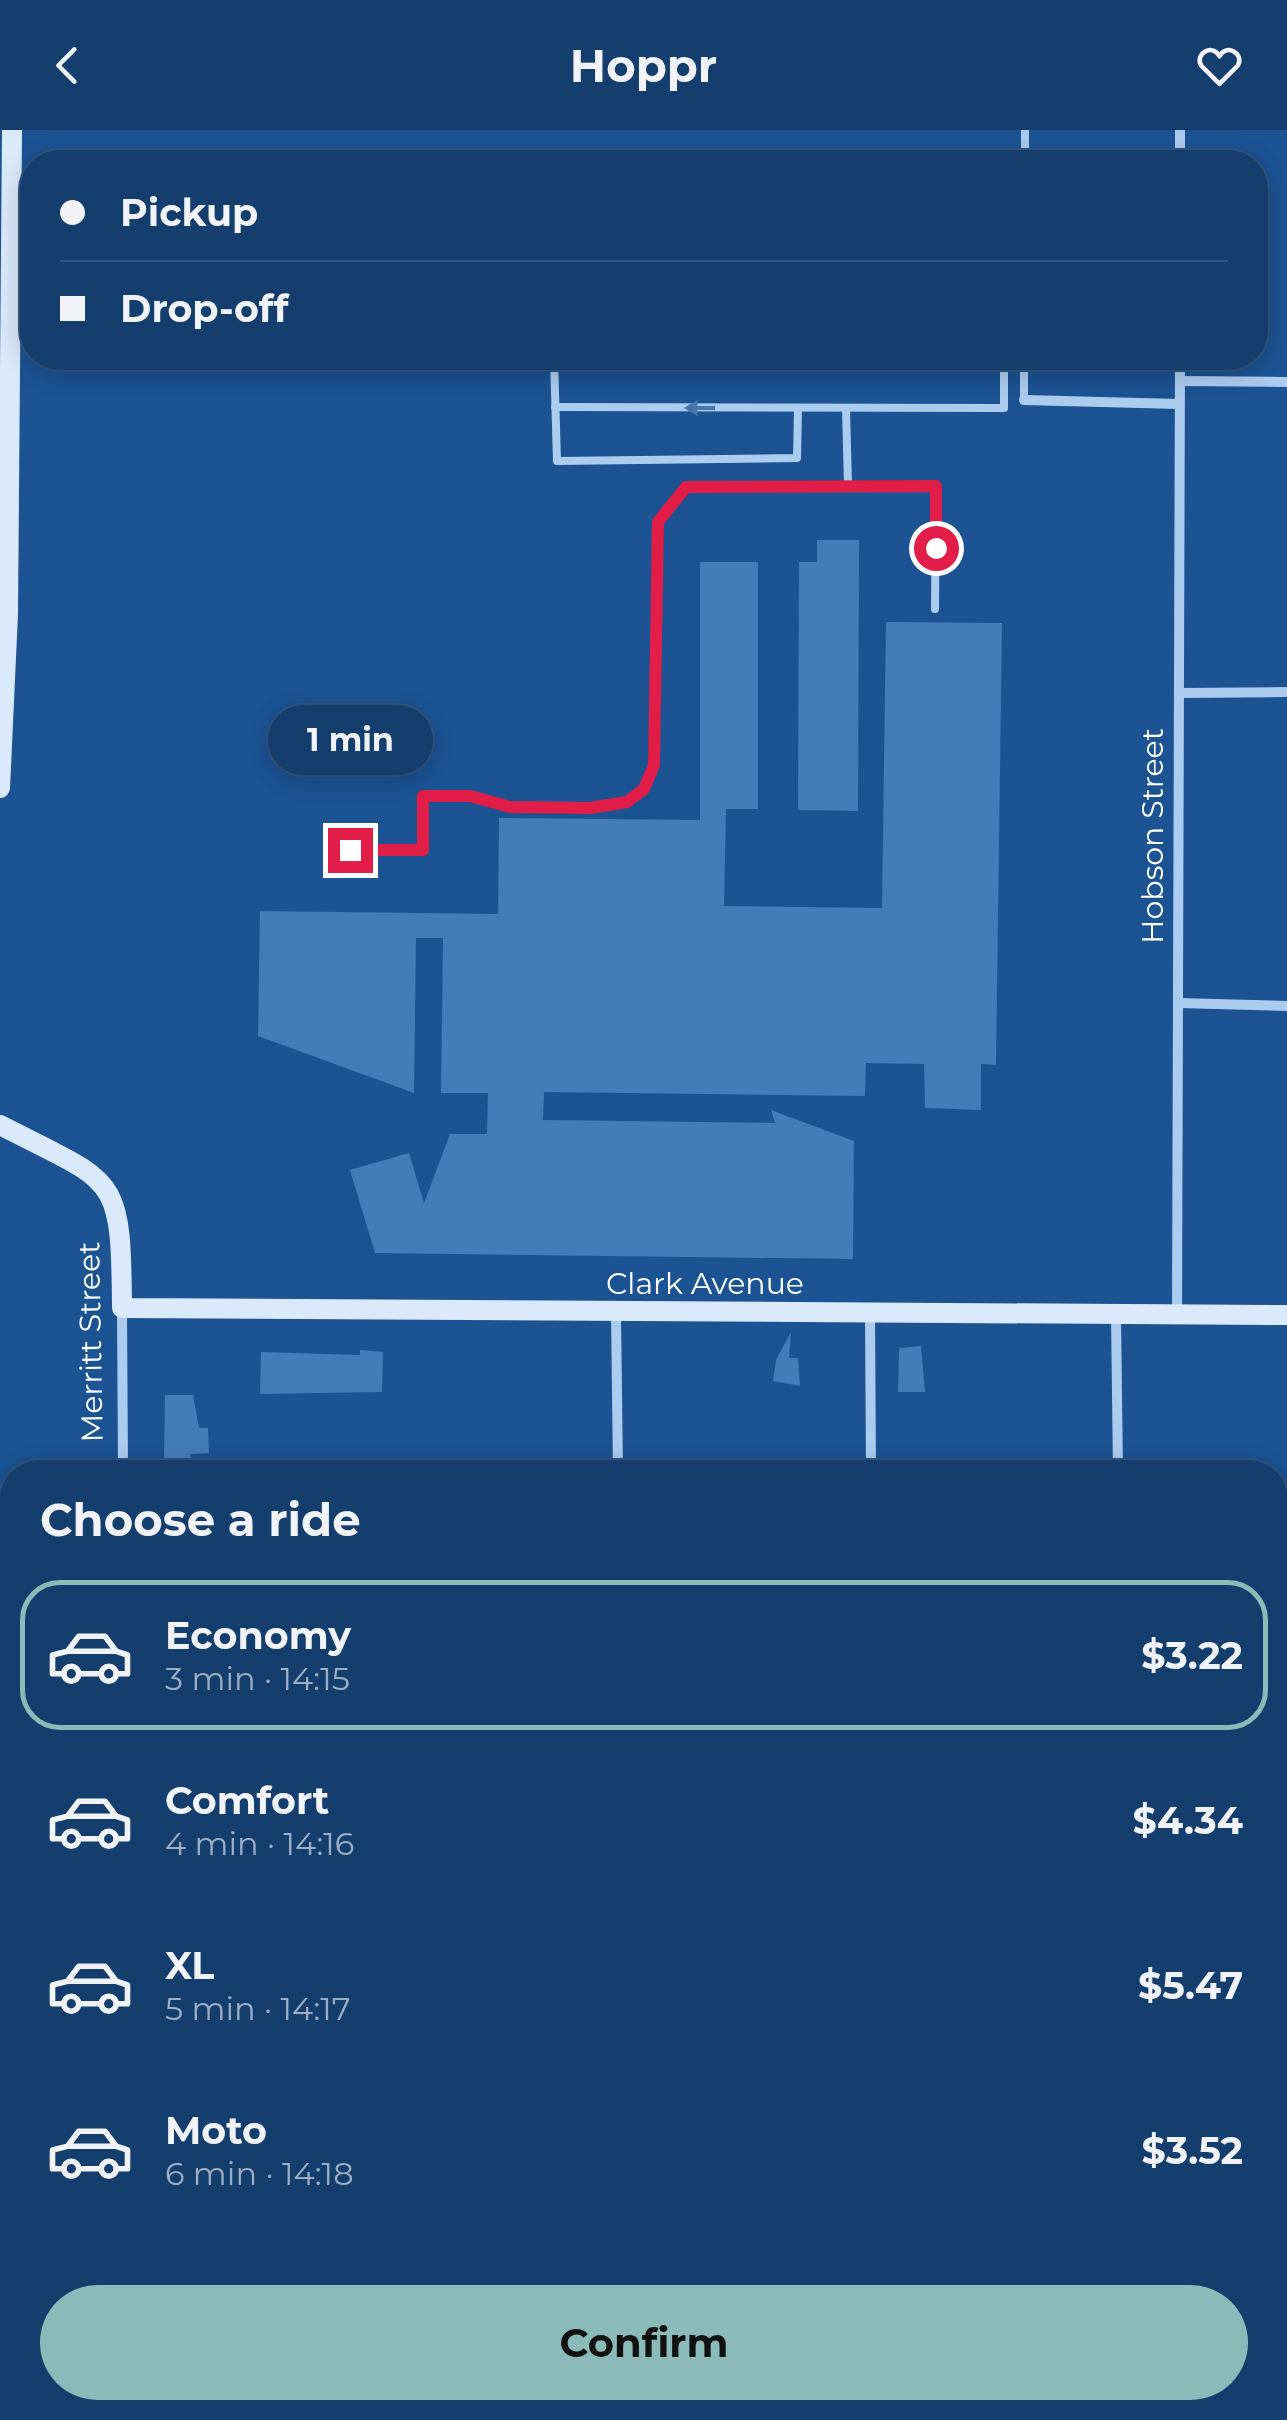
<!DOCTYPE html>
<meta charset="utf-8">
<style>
:root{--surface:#143e6e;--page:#1d4573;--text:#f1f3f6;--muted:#9daec2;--line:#335781;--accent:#8bbbb9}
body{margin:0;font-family:Montserrat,sans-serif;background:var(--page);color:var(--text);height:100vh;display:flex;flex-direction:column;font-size:38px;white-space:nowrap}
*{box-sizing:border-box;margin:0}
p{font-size:32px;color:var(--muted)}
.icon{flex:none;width:55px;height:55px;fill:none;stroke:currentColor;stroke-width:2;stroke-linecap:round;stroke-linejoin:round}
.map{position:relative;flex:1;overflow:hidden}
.panel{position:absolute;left:0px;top:1330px;width:1288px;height:960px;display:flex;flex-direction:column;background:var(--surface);border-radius:40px 40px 0 0;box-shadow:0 5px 25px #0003,0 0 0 2px var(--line)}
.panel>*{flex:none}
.guide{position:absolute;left:20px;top:20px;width:1248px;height:220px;border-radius:40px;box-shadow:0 5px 25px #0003,0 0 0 2px var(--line);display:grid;align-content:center;height:220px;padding:0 40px;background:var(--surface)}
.end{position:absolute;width:45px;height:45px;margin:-22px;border:12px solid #e11d48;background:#fff;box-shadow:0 0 0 5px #fff}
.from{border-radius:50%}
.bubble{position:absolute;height:70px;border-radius:35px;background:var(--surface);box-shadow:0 5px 25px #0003,0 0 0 2px var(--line);font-size:32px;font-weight:700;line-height:70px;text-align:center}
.guide b{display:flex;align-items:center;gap:35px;height:95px;font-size:38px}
.guide b+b{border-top:2px solid var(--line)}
.guide i{width:25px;height:25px;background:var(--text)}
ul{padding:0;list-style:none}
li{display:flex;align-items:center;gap:30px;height:150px;margin:0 20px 15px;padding:0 20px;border:5px solid transparent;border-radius:40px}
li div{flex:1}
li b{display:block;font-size:38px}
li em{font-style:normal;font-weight:700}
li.on{border-color:var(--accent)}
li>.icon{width:90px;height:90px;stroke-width:1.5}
h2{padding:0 40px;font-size:45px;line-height:120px}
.action{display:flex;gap:20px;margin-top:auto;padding:20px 40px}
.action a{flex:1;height:115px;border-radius:60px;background:var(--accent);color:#111;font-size:40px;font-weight:700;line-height:115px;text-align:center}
header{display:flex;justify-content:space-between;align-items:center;height:130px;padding:0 40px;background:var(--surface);font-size:45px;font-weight:700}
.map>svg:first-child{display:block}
.building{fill:#447cba}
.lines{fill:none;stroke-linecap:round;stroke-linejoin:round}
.lane{stroke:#acccef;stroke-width:8}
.street{stroke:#acccef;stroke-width:10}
.secondary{stroke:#dae9fb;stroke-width:20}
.oneway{fill:#4677af}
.route{stroke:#e11d48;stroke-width:12}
.labels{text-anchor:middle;stroke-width:8;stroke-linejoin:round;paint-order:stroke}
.street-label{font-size:30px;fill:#fff;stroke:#1b5393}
</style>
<header><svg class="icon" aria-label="back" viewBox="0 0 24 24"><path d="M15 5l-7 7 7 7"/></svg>Hoppr<svg class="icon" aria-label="heart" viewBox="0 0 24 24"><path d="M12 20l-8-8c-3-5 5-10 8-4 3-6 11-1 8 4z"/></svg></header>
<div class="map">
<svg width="1287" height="2290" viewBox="0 0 1287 2290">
<rect width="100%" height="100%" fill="#1b5393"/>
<g class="building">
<polygon points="817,410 859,410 858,681 798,680 799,432 817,432"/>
<polygon points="700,432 758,432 758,679 726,679 724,776 882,778 886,492 1002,493 996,935 981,934 981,980 925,978 924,934 866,933 865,966 544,962 543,990 775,993 771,980 854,1011 853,1129 375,1123 350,1040 409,1023 424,1073 450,1004 487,1004 488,963 441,963 443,808 416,808 414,963 258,906 260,781 498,784 499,688 700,690"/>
<polygon points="791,1202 789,1228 798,1228 800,1256 773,1251 776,1230"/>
<polygon points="921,1216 925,1262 898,1262 899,1218"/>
<polygon points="360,1220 383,1222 382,1262 260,1264 261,1222 360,1225"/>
<polygon points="165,1265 193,1265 199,1298 208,1298 209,1323 190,1324 191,1331 164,1328"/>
</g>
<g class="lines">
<g class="lane">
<polyline points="1025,32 1025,0"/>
<polyline points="15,142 32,142"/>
<polyline points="554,228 557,331 797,328 798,278"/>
<polyline points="1024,228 1024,270"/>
<polyline points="555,277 1004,278 1004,228"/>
<polyline points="846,278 848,356 936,356 935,479"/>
<polyline points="350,720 423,720 423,667 470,666 509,677 590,678 627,673 644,659 654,635 658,393 686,357 848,355"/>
<polyline points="263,2278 263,2290"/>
<polyline points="323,2278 324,2290"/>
</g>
<g class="street">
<polyline points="1180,32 1180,0"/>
<polyline points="1180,251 1287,252"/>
<polyline points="1024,270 1179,274"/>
<polyline points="1179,563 1287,562"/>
<polyline points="1178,873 1287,876"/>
<polyline points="122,1179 123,1342"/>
<polyline points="616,1183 618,1342"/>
<polyline points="870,1184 871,1342"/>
<polyline points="1116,1185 1118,1342"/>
<polyline points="1177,1185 1180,228"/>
<polyline points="0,1362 12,1362"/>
<polyline points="0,1740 12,1739"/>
<polyline points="629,2278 629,2290"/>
<polyline points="115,2290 116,2278"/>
</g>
<g class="secondary">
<polyline points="0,658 8,484 12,0"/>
<path d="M 0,995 C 117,1055 121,1042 122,1178 L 1287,1185"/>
<polyline points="842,2290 1287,2280"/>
</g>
</g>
<defs><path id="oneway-solid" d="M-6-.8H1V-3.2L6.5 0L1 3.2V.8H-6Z" transform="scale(2.5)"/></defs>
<use class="oneway" href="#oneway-solid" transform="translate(700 278) rotate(-180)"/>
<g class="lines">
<polyline class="route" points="350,720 423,720 423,666 470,666 510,677 590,678 627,672 644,659 654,635 658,392 686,357 936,356 936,418"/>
</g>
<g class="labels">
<g class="street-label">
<text transform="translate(1153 706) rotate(-90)" y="10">Hobson Street</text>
<text x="705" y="1164">Clark Avenue</text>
<text transform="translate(91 1212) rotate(-91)" y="10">Merritt Street</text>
</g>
</g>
</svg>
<i class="end from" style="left:936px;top:418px"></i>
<i class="end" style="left:350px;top:720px"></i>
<div class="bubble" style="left:268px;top:575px;width:165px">1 min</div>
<div class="guide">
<b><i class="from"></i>Pickup</b>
<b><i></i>Drop-off</b>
</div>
<section class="panel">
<h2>Choose a ride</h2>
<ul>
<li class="on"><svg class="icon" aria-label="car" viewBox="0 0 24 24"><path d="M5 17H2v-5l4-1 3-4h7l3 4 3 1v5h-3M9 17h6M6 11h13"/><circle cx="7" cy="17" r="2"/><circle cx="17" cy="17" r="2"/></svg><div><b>Economy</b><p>3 min · 14:15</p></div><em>$3.22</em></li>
<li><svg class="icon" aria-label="car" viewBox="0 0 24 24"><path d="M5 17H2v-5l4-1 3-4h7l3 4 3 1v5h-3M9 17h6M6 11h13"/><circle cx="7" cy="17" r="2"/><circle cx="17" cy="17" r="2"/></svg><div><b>Comfort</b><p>4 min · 14:16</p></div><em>$4.34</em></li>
<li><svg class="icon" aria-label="car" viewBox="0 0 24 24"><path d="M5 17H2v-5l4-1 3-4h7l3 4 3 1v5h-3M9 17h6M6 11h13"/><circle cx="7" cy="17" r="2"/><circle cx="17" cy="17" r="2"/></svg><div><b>XL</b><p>5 min · 14:17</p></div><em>$5.47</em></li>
<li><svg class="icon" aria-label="car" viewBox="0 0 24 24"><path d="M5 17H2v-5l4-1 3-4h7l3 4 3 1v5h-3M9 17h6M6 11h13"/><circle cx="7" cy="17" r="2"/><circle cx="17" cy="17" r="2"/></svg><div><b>Moto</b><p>6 min · 14:18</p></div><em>$3.52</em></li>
</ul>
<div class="action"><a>Confirm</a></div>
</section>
</div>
